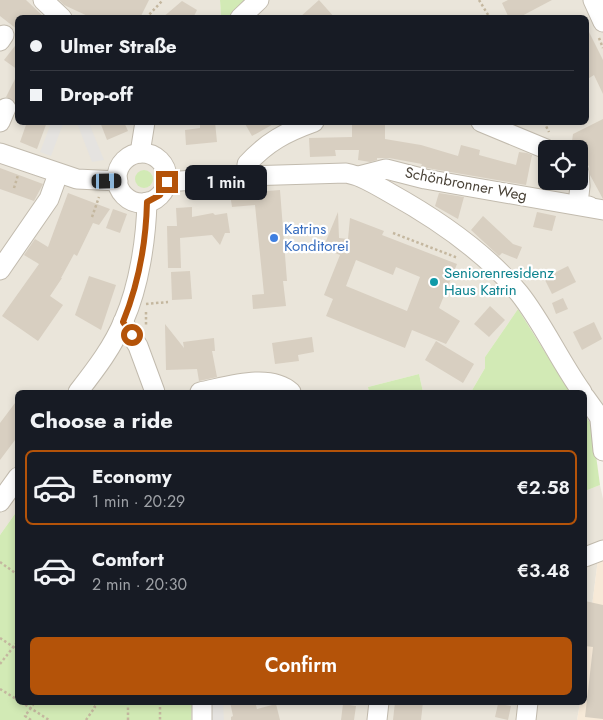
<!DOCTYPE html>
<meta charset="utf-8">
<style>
:root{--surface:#171b24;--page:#242831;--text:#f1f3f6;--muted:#9ea1a6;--line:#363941;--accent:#b45309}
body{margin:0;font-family:Jost,sans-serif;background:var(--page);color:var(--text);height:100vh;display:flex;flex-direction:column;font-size:19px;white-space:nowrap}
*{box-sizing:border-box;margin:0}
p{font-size:16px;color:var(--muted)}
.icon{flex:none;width:28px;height:28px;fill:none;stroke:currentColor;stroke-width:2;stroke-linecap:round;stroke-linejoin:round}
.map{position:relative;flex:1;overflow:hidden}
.side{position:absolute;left:15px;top:390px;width:572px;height:315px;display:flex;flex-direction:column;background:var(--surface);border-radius:8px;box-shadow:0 2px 8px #0003}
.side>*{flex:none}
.guide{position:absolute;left:15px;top:15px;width:574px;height:110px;border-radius:8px;box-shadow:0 2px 8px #0003;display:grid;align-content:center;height:110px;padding:0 15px;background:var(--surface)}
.tools{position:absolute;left:538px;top:140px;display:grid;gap:10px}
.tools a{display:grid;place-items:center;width:50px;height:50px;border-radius:8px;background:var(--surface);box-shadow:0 2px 8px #0003;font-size:25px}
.end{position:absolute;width:22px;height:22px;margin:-11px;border:6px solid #b45309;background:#fff;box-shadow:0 0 0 2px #fff}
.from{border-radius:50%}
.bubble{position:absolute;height:35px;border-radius:8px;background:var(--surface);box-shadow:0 2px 8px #0003;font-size:16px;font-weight:600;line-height:35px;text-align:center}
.car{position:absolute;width:15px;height:30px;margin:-15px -8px;border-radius:6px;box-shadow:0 0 4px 1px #0007;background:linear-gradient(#222 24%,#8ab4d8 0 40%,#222 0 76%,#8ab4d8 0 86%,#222 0)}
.guide b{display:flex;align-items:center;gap:18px;height:48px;font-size:19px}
.guide b+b{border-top:1px solid var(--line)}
.guide i{width:12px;height:12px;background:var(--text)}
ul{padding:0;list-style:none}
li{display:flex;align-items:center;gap:15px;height:75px;margin:0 10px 8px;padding:0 5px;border:2px solid transparent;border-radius:8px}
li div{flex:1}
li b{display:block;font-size:19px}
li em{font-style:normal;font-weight:600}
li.active{border-color:var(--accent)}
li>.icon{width:45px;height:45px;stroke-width:1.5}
h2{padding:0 15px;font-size:22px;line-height:60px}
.primary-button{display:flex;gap:10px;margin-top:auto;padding:10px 15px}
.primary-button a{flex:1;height:58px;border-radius:8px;background:var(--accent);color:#fff;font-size:20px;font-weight:600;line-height:58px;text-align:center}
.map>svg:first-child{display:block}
.residential{fill:#eae5da;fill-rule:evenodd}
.commercial{fill:#f7ead8}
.green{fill:#d2eab5}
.parking{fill:#e5e3e0}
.building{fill:#d8cfc1;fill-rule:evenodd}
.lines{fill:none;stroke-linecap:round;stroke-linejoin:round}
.minor-casing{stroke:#c2bbae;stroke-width:21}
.path{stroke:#c4b79f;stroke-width:2.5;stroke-dasharray:2.5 2.5;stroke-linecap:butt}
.minor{stroke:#fff;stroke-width:19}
.route{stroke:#b45309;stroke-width:6}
.shop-dot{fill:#3f7fe0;stroke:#fff;stroke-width:2}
.culture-dot{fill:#0f9aa8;stroke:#fff;stroke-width:2}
.labels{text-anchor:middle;stroke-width:4.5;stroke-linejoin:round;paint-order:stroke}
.street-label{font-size:15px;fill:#4b4439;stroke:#fff}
.shop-label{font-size:15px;fill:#366cbe;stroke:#fff;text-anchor:start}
.culture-label{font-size:15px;fill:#0d838f;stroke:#fff;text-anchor:start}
</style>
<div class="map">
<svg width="603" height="720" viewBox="0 0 603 720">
<rect width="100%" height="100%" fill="#f6f3ec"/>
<g class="residential">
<path d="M 0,0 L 220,0 L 221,17 L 18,18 L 18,122 L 586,122 L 586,18 L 240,17 L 259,0 L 593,0 L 603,22 L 603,406 L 580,377 L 527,291 L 518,309 L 485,357 L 485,368 L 471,392 L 423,392 L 419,374 L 368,387 L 369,392 L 18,392 L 17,511 L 0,535 ZM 546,149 L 579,149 L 579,181 L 546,181 Z"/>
<polygon points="600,485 603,499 603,557 598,559 585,661 585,491"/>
<polygon points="192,702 580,703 577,720 191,720"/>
</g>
<polygon class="commercial" points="603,557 603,720 577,720 580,703 585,702 585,661 598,559"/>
<g class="green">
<polygon points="220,0 259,0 240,18 221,17"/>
<circle cx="144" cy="179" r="9"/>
<polygon points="518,309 570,392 471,392 485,368 485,357"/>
<polygon points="419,374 423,392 369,392 368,387"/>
<polygon points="585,415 592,426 600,485 585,491"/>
<polygon points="17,511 18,702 192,703 191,720 0,720 0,535"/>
</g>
<g class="parking">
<polygon points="51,123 63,124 51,156 40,152"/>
<polygon points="77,123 89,123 104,160 92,162"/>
<polygon points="210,703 223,703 224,720 210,720"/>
</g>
<g class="building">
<polygon points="0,0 26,0 45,18 18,18 18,30 0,16"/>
<polygon points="59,0 149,0 140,18 92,18 64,5"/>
<polygon points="319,0 335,18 299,18"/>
<polygon points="508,0 552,0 518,18 509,18 502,3"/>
<polygon points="182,1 197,10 193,18 162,18"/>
<polygon points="586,26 603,60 603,94 594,75 586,80"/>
<polygon points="18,42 18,70 4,60"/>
<polygon points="18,73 18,107 15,101 6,97"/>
<polygon points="603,119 603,199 590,175 589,166 583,162 579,154 579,149 576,149 572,141 573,134"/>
<polygon points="27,122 47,122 37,149 20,142"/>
<polygon points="100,122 124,122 128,131 107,140"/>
<polygon points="215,122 217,142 186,145 185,130 200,128 200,123"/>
<polygon points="244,122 277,122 252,136"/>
<polygon points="366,122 385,122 385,139 421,145 458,156 461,145 480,150 479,155 516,165 519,152 527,153 532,155 526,185 427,168 421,166 422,164 389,158 377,158 377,160 370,162 358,160 359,150 335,150 336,156 310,157 309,138 352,137 352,124 366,124"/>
<polygon points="0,168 43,184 34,201 0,189"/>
<polygon points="280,190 287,281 283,281 286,306 253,309 252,295 264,294 255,205 232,207 230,194"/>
<polygon points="68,193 110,209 99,225 93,223 77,256 74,254 61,278 62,278 50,296 63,305 38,341 2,316 39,264 24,255 35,239 48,247"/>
<polygon points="439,193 464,197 458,219 435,206"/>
<polygon points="192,207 192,217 213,213 215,215 227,213 230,233 225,233 220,245 212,235 180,238 181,268 168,268 167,226 177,226 176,208"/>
<polygon points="113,209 127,214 120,233 106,228"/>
<path d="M 338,212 L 339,238 L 348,239 L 350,218 L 384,231 L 382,235 L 457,264 L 439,308 L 460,321 L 446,344 L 412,330 L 405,348 L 326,316 L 333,299 L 324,295 L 340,255 L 323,248 ZM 356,260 L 393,275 L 396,267 L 420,277 L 407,311 L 346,286 Z"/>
<polygon points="537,212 556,216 552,231 533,227"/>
<polygon points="483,216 513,244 522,247 517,259 502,253 499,256 471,230"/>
<polygon points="568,266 576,282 552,294 544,278"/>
<polygon points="190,271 192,299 172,300 171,272"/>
<polygon points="89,276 116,285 101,330 75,315"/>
<polygon points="563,298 568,309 556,314 552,303"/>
<polygon points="490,306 505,320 489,337 474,324"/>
<polygon points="594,322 602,339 582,350 573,332"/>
<polygon points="165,324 184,348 183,342 214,338 215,351 212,351 217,377 199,381 197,369 166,370"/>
<polygon points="312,337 314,352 298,355 299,361 275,364 272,343"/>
<polygon points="436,341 474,364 463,383 425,360"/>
<polygon points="18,399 18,436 0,460 0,423"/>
<polygon points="585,601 603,605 603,719 585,717 593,647 585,646"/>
<polygon points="230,702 255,702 257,709 276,704 280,720 231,720 231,717 233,716"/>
<polygon points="395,702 423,702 421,720 393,720"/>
<polygon points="343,704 356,706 354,720 341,720"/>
<polygon points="498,704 511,706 508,720 495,717"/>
</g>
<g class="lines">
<g class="minor-casing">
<g id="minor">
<polyline points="43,0 62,18"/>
<polyline points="593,0 603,22"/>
<polyline points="240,18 259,0"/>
<polyline points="0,41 4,35"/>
<polyline points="0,122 6,108"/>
<polyline points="481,122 546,149"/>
<polyline points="0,153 77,179 118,181"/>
<polyline points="140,153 145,122"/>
<circle cx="142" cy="178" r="25"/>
<polyline points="579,172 580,186 578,204 589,206"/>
<path d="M 247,176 L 247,164 C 267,142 286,132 314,122"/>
<polyline points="359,176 386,169 425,179 603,210"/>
<path d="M 167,182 L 247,176 L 346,173 C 362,176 376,185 390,193 C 435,218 486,253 519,293 C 543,323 559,360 582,392"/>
<polyline points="0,270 49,199 58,174"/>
<polyline points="123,322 138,346 155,392"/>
<path d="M 78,392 C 95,370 113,347 124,320 C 139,286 146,240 147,202"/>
<path d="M 200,392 C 226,387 269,372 291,392"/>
<polyline points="585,397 603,422"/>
<polyline points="600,420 603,451"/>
<polyline points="0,502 18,477"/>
<polyline points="585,557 603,550"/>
<polyline points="202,720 202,702"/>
<polyline points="377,720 379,702"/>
<polyline points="526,720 528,702"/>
</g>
</g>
<g class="path">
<polyline points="479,0 490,18"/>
<polyline points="146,18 163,0"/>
<polyline points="599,38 603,48"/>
<polyline points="544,122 549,132"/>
<polyline points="14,188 18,175"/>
<polyline points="92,217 99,197"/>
<polyline points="393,233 458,258"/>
<polyline points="146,304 168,302"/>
<polyline points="146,312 146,325"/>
<polyline points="0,562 18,575"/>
<polyline points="0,638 18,650"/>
<polyline points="0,664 18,641"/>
<polyline points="0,689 18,700"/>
<polyline points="21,702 49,720"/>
<polyline points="160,702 160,720"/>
<polyline points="31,720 25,716 35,702"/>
<polyline points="86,720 95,707 89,702"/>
<polyline points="128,720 128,702"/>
</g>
<use href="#minor" class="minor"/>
</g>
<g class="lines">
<path class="route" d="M 132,335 L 123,322 C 138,285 146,242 147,202 L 160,195 L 167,182"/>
</g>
<circle class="shop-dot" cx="274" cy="238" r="5"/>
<circle class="culture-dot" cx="434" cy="282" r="5"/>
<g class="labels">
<g class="street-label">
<text transform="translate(466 184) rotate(11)" y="5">Schönbronner Weg</text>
</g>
<g class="shop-label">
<text x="284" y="234">Katrins<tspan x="284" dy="17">Konditorei</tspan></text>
</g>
<g class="culture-label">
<text x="444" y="278">Seniorenresidenz<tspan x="444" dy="17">Haus Katrin</tspan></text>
</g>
</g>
</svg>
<div class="tools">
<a><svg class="icon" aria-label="locate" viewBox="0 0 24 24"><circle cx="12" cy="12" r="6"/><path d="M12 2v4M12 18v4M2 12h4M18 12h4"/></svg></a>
</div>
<i class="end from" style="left:132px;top:335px"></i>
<i class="end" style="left:167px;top:182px"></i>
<div class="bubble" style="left:185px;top:165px;width:82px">1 min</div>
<i class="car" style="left:107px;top:181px;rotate:89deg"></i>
<div class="guide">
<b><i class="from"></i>Ulmer Straße</b>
<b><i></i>Drop-off</b>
</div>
<section class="side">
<h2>Choose a ride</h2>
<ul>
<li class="active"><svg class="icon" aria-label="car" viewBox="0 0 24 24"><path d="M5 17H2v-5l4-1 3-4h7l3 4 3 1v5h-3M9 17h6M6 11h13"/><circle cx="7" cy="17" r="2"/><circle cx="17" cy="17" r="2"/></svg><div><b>Economy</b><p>1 min · 20:29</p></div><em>€2.58</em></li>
<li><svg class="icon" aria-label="car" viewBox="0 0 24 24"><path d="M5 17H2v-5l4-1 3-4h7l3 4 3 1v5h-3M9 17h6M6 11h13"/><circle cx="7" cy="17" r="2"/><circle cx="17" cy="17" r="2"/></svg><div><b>Comfort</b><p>2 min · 20:30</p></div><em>€3.48</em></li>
</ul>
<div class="primary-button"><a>Confirm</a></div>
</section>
</div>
